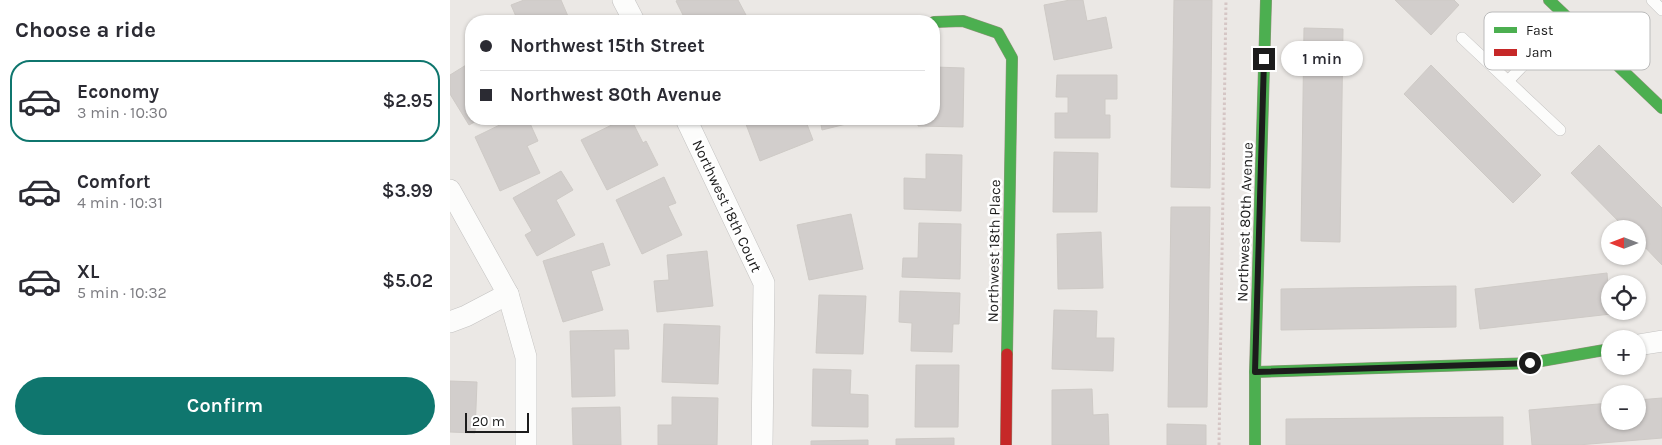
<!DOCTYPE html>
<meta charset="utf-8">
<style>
:root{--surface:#fff;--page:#f2f2f3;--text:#2b2b33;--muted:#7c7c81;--line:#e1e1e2;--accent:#0f766e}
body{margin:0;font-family:Karla,sans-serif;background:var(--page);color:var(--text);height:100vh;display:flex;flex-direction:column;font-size:19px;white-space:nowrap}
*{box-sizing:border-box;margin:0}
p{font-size:16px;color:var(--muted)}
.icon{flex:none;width:28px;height:28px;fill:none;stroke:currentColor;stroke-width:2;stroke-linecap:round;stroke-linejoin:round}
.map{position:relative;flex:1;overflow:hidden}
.sheet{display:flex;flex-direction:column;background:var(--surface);width:450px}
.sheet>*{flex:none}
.banner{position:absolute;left:15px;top:15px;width:475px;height:110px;border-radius:20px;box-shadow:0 1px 4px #0004;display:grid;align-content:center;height:110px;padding:0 15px;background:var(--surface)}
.needle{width:32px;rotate:270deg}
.tools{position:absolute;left:1151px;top:220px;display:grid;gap:10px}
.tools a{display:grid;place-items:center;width:45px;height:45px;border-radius:50%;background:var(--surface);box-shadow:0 1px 4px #0004;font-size:25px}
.scale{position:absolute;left:15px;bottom:12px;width:64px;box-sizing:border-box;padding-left:5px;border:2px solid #1c1c1c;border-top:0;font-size:14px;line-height:18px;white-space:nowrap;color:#1c1c1c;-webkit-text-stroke:4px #fff;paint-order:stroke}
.end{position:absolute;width:22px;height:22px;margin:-11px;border:6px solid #1c1c1c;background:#fff;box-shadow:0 0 0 2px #fff}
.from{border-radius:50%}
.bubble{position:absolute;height:35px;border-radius:18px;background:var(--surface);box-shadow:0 1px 4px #0004;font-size:16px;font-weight:600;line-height:35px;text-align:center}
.banner b{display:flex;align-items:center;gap:18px;height:48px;font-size:19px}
.banner b+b{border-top:1px solid var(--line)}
.banner i{width:12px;height:12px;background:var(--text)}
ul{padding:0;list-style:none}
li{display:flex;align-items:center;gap:15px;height:82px;margin:0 10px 8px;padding:0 5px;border:2px solid transparent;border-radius:20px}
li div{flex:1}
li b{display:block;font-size:19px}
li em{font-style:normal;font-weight:600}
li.current{border-color:var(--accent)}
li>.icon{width:45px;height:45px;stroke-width:1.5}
h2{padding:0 15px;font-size:22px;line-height:60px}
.cta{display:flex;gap:10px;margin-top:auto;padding:10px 15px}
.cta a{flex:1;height:58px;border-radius:30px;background:var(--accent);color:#fff;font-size:20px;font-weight:600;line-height:58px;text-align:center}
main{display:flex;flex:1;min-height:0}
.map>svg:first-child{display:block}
.building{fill:#d2cecc;stroke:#cecac6}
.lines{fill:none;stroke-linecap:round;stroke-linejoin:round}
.lane-casing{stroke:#c3c2c1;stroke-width:12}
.street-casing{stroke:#c3c2c1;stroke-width:22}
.fast-casing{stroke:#94937e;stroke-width:12}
.jam-casing{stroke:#94937e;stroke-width:12}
.path{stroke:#d5c6c5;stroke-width:3;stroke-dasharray:2.5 2.5;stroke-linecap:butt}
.lane{stroke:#fcfcfb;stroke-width:11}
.street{stroke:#fcfcfb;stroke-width:21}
.fast{stroke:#4caf50;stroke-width:11}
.jam{stroke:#c62828;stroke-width:11}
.route{stroke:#1c1c1c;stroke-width:6}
.labels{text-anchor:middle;stroke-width:5;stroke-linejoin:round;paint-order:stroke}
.street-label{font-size:15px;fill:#1c1c1c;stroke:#fff}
.key{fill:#fff;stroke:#bbb;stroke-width:1}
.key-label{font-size:14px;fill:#1c1c1c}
</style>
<main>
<section class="sheet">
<h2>Choose a ride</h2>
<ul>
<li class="current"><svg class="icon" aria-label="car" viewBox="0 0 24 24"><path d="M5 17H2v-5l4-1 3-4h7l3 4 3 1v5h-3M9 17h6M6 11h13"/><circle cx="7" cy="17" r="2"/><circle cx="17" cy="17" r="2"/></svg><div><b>Economy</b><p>3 min · 10:30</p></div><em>$2.95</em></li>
<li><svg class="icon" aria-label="car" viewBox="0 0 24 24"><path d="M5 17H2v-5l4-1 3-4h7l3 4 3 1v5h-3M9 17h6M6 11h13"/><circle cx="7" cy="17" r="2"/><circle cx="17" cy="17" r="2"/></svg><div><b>Comfort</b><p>4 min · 10:31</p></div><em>$3.99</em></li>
<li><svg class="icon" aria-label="car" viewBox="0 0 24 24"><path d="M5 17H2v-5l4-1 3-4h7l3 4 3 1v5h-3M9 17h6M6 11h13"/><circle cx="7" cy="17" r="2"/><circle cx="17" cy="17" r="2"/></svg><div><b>XL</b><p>5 min · 10:32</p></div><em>$5.02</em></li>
</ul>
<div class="cta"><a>Confirm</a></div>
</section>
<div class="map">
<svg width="1212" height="445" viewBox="0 0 1212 445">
<rect width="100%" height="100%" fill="#ebe8e5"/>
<g class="building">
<polygon points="74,0 111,0 120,21 68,21 61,5"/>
<polygon points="228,0 288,0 296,15 284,21 236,21 226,1"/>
<polygon points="620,0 633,0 637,21 656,17 662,48 604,60 594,5"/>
<polygon points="724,0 762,0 760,188 721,187"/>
<polygon points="945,0 1004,0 1009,5 981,35"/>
<polygon points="854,28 893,29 890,242 851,241"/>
<polygon points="21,62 21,119 30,119 19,125 0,94 0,75"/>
<polygon points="981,65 1091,175 1063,203 954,94"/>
<polygon points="484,67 514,68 513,127 468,126 468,119 484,119"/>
<polygon points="607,75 667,75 667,99 655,99 655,115 660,115 660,138 605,138 605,113 618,113 618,97 606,97"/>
<polygon points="62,119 78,119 88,141 77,146 90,173 50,191 25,137"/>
<polygon points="174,119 181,119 193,143 196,141 208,165 157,190 131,140"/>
<polygon points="294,119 355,119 363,140 310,161"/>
<polygon points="370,119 416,119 372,130"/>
<polygon points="1149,145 1212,208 1212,265 1188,240 1188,229 1176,229 1121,173"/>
<polygon points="604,152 648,153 647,212 603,212"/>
<polygon points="476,154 512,155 511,211 454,209 454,178 476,179"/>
<polygon points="111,171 123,190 106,200 125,235 87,256 75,235 82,231 63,198"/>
<polygon points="214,177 226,203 218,206 232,235 192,254 166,200"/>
<polygon points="721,207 760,207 757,407 718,407"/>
<polygon points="401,214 413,269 359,280 347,225"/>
<polygon points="469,223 511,224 510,279 452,277 453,258 468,258"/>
<polygon points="651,232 653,288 608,289 607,234"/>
<polygon points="153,243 160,265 141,271 153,310 113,322 93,261"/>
<polygon points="257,251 263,306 207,312 204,281 219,280 217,255"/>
<polygon points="1157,273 1160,311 1161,314 1030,329 1025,289"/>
<polygon points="1006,286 1006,327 831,330 831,289"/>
<polygon points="450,291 510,293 509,324 503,324 502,352 461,351 462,323 449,322"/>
<polygon points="369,295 416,296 413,354 366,353"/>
<polygon points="604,310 647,311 646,338 664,338 663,371 602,369"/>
<polygon points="214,324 270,326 268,384 212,382"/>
<polygon points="178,330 179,349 164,349 165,396 122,397 120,331"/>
<polygon points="466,365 509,365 508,427 465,427"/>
<polygon points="363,369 401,370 400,394 418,395 418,427 362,426"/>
<polygon points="0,381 27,382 25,433 0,432"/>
<polygon points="642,389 643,415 658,414 659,445 602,445 602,390"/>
<polygon points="222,397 268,398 267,445 208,445 208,425 222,425"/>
<polygon points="1212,398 1212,438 1128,445 1082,445 1079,410 1160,403 1160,421 1188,421 1188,400"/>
<polygon points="170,407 171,445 123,445 122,408"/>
<polygon points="1053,417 1053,445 836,445 836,419"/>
<polygon points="717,424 756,425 756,445 717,445"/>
<polygon points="504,438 504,445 446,445 446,439"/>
<polygon points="418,440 418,445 361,445 361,441"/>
</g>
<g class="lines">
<g class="lane-casing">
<g id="lane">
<polyline points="1202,0 1212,10"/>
<polyline points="1012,38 1110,130"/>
<polyline points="1058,81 1118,19"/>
</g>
</g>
<g class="street-casing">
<g id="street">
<polyline points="173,0 184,21"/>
<polyline points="236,119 314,283 312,445"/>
<polyline points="0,190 58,294 76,357 76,445"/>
<polyline points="0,322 16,316 58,294"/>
<polyline points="1188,345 1212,341"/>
</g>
</g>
<g class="fast-casing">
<g id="fast">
<polyline points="1099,0 1212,108"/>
<polyline points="484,22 513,21 548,33 562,58 557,354"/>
<polyline points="805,372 1080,363 1160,349"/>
<polyline points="805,445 805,372 816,0"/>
</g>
</g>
<g class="jam-casing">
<polyline id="jam" points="556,445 557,354"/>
</g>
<polyline class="path" points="769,445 776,0"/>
<use href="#lane" class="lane"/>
<use href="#street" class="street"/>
<use href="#fast" class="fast"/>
<use href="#jam" class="jam"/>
</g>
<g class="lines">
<polyline class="route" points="814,59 805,372 1080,363"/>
</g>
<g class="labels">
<g class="street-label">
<text transform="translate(277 206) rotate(65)" y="5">Northwest 18th Court</text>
<text transform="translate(795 222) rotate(-88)" y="5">Northwest 80th Avenue</text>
<text transform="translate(544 251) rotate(-89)" y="5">Northwest 18th Place</text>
</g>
</g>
<rect x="1034" y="12" width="166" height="58" rx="8" class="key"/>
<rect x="1044" y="27" width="23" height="6" fill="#4caf50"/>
<rect x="1044" y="49" width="23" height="7" fill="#c62828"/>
<g class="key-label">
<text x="1076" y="35">Fast</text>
<text x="1076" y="57">Jam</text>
</g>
</svg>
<div class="tools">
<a><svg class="needle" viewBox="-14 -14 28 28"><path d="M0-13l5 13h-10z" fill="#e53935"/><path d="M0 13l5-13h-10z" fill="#7c7c81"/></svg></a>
<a><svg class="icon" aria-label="locate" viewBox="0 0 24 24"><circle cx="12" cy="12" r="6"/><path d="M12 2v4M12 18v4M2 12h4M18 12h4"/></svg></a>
<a>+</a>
<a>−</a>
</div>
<div class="scale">20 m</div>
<i class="end from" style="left:1080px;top:363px"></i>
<i class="end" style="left:814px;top:59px"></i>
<div class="bubble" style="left:831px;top:41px;width:82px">1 min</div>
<div class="banner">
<b><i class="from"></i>Northwest 15th Street</b>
<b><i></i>Northwest 80th Avenue</b>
</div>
</div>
</main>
